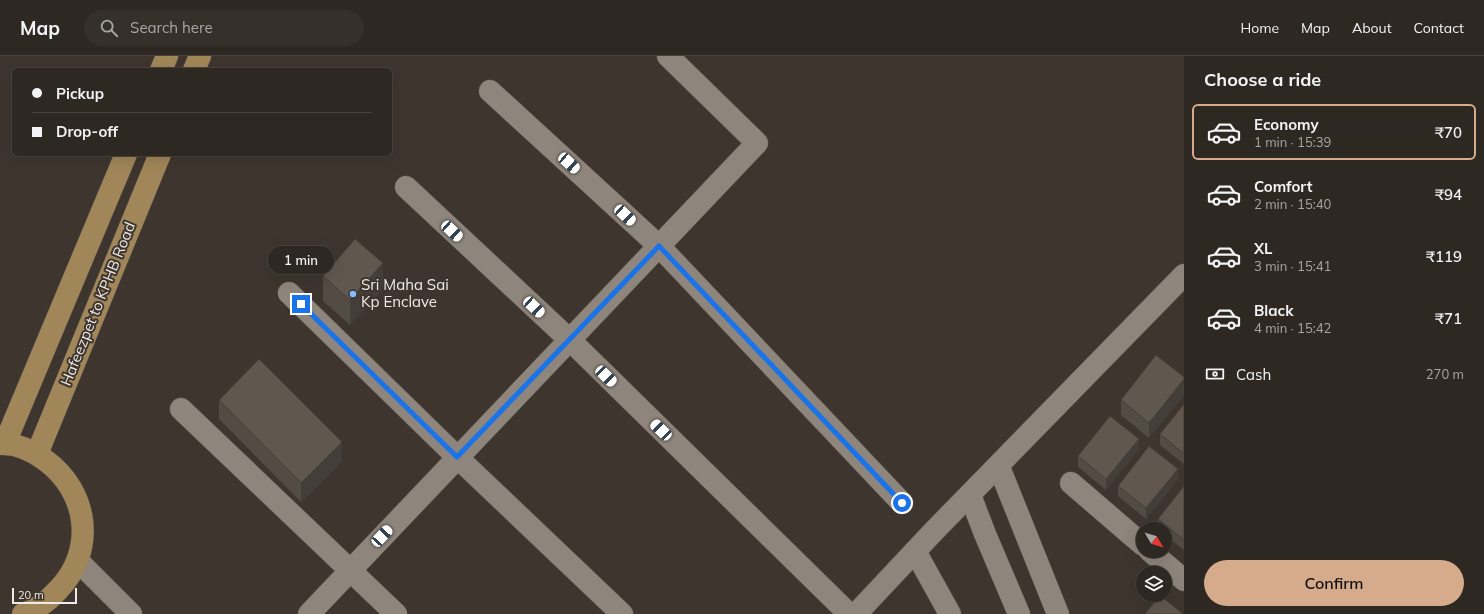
<!DOCTYPE html>
<meta charset="utf-8">
<style>
:root{--surface:#2e2822;--page:#36302a;--text:#f1f3f6;--muted:#a7a6a5;--line:#494440;--accent:#d6ab8b}
body{margin:0;font-family:Mulish,sans-serif;background:var(--page);color:var(--text);height:100vh;display:flex;flex-direction:column;font-size:15px;white-space:nowrap}
*{box-sizing:border-box;margin:0}
p{font-size:13px;color:var(--muted)}
.icon{flex:none;width:22px;height:22px;fill:none;stroke:currentColor;stroke-width:2;stroke-linecap:round;stroke-linejoin:round}
.map{position:relative;flex:1;overflow:hidden}
.details{display:flex;flex-direction:column;background:var(--surface);width:300px}
.details>*{flex:none}
.top-card{position:absolute;left:12px;top:12px;width:380px;height:88px;border-radius:6px;box-shadow:0 4px 16px #0002,0 0 0 1px var(--line);display:grid;align-content:center;height:88px;padding:0 20px;background:var(--surface)}
.needle{width:26px;rotate:128deg}
.tools{position:absolute;left:1136px;top:466px;display:grid;gap:8px}
.tools a{display:grid;place-items:center;width:36px;height:36px;border-radius:50%;background:var(--surface);box-shadow:0 4px 16px #0002,0 0 0 1px var(--line);font-size:20px}
.scale{position:absolute;left:12px;bottom:10px;width:65px;box-sizing:border-box;padding-left:4px;border:2px solid #efeae5;border-top:0;font-size:11px;line-height:14px;white-space:nowrap;color:#efeae5;-webkit-text-stroke:3px #3e362e;paint-order:stroke}
.end{position:absolute;width:18px;height:18px;margin:-9px;border:5px solid #1a73e8;background:#fff;box-shadow:0 0 0 2px #fff}
.from{border-radius:50%}
.bubble{position:absolute;height:28px;border-radius:14px;background:var(--surface);box-shadow:0 4px 16px #0002,0 0 0 1px var(--line);font-size:13px;font-weight:600;line-height:28px;text-align:center}
.car{position:absolute;width:12px;height:24px;margin:-12px -6px;border-radius:5px;box-shadow:0 0 3px 1px #0007;background:linear-gradient(#fff 24%,#345 0 40%,#fff 0 76%,#345 0 86%,#fff 0)}
.top-card b{display:flex;align-items:center;gap:14px;height:38px;font-size:15px}
.top-card b+b{border-top:1px solid var(--line)}
.top-card i{width:10px;height:10px;background:var(--text)}
ul{padding:0;list-style:none}
li{display:flex;align-items:center;gap:12px;height:56px;margin:0 8px 6px;padding:0 12px;border:2px solid transparent;border-radius:6px}
li div{flex:1}
li b{display:block;font-size:15px}
li em{font-style:normal;font-weight:600}
li.selected{border-color:var(--accent)}
li>.icon{width:36px;height:36px;stroke-width:1.5}
h2{padding:0 20px;font-size:18px;line-height:48px}
.pay{display:flex;align-items:center;gap:10px;height:44px;padding:0 20px;font-size:15px}
.pay p{margin-inline-start:auto}
.primary-button{display:flex;gap:8px;margin-top:auto;padding:8px 20px}
.primary-button a{flex:1;height:46px;border-radius:24px;background:var(--accent);color:#111;font-size:16px;font-weight:600;line-height:46px;text-align:center}
header{display:flex;align-items:center;gap:24px;box-sizing:border-box;height:56px;padding:0 20px;background:var(--surface);border-bottom:1px solid var(--line)}
header strong{font-size:19px}
nav{display:flex;gap:22px;margin-inline-start:auto;font-size:14px}
.search{width:280px;height:36px;background:var(--page);display:flex;align-items:center;gap:10px;box-sizing:border-box;padding:0 14px;border-radius:22px;color:var(--muted);font-size:15px}
main{display:flex;flex:1;min-height:0}
.map>svg:first-child{display:block}
.lines{fill:none;stroke-linecap:round;stroke-linejoin:round}
.minor-casing{stroke:#5a534c;stroke-width:23}
.tertiary-casing{stroke:#5a534c;stroke-width:23}
.secondary-casing{stroke:#5a534c;stroke-width:23}
.minor{stroke:#8e867c;stroke-width:22}
.tertiary{stroke:#8e867c;stroke-width:22}
.secondary{stroke:#a18659;stroke-width:22}
.wall{fill:#534c44}
.shaded-wall{fill:#433e37}
.building{fill:#60584f;stroke:#433e37}
.route{stroke:#1a73e8;stroke-width:5}
.poi-dot{fill:#87bbfb;stroke:#3e362e;stroke-width:1.5}
.labels{text-anchor:middle;stroke-width:4;stroke-linejoin:round;paint-order:stroke}
.poi-label{font-size:15px;fill:#efeae5;stroke:#3e362e;text-anchor:start}
.street-label{font-size:15px;fill:#efeae5;stroke:#3e362e}
</style>
<header>
<strong>Map</strong>
<div class="search"><svg class="icon" aria-label="search" viewBox="0 0 24 24"><circle cx="10" cy="10" r="6"/><path d="M15 15l6 6"/></svg>Search here</div>
<nav><a>Home</a><a>Map</a><a>About</a><a>Contact</a></nav>
</header>
<main>
<div class="map">
<svg width="1184" height="558" viewBox="0 0 1184 558">
<rect width="100%" height="100%" fill="#3e362e"/>
<g class="lines">
<g class="minor-casing">
<g id="minor">
<polyline points="490,35 659,190 902,447"/>
<polyline points="406,131 573,287 849,558"/>
<polyline points="289,237 457,401 622,558"/>
<polyline points="181,353 396,558"/>
<polyline points="999,411 1058,558"/>
<polyline points="1071,427 1143,489"/>
<polyline points="970,439 985,478 1019,558"/>
<polyline points="915,495 950,558"/>
<polyline points="1150,495 1184,524"/>
<polyline points="309,558 757,87 668,0"/>
<polyline points="856,558 934,475 1184,219"/>
</g>
</g>
<g class="tertiary-casing">
<polyline id="tertiary" points="78,505 131,558"/>
</g>
<g class="secondary-casing">
<g id="secondary">
<polyline points="161,14 167,0"/>
<polyline points="194,14 200,0"/>
<polyline points="5,387 126,98"/>
<path d="M 0,388 C 16,387 33,395 45,404 C 89,436 96,495 58,534 C 48,545 37,554 23,558"/>
<polyline points="37,398 160,98"/>
</g>
</g>
<use href="#minor" class="minor"/>
<use href="#tertiary" class="tertiary"/>
<use href="#secondary" class="secondary"/>
</g>
<g class="wall">
<polygon points="323,220 383,232 350,269 323,245"/>
<polygon points="1184,321 1184,339 1149,382 1121,359 1121,344"/>
<polygon points="219,344 342,405 301,446 219,363"/>
<polygon points="1184,348 1184,408 1160,389 1160,378"/>
<polygon points="1139,393 1106,434 1078,411 1078,400"/>
<polygon points="1178,423 1146,463 1118,440 1118,430"/>
<polygon points="1184,430 1184,494 1165,479 1165,473 1158,473 1158,463"/>
</g>
<g class="shaded-wall">
<polygon points="383,207 383,232 350,269 350,244"/>
<polygon points="1184,323 1184,339 1149,382 1149,367"/>
<polygon points="1139,383 1139,393 1106,434 1106,423"/>
<polygon points="342,386 342,405 301,446 301,427"/>
<polygon points="1178,413 1178,423 1146,463 1146,452"/>
</g>
<g class="building">
<polygon points="355,183 383,207 350,244 323,220"/>
<polygon points="1156,299 1184,321 1184,323 1149,367 1121,344"/>
<polygon points="259,303 342,386 301,427 219,344"/>
<polygon points="1184,348 1184,398 1160,378"/>
<polygon points="1110,360 1139,383 1106,423 1078,400"/>
<polygon points="1149,390 1178,413 1146,452 1118,430"/>
<polygon points="1184,430 1184,484 1158,463"/>
<polygon points="1160,539 1183,558 1145,558"/>
</g>
<g class="lines">
<polyline class="route" points="301,248 457,401 659,190 902,447"/>
</g>
<circle class="poi-dot" cx="353" cy="238" r="4"/>
<g class="labels">
<g class="poi-label">
<text x="361" y="234">Sri Maha Sai<tspan x="361" dy="17">Kp Enclave</tspan></text>
</g>
<g class="street-label">
<text transform="translate(98 248) rotate(-68)" y="5">Hafeezpet to KPHB Road</text>
</g>
</g>
</svg>
<div class="tools">
<a><svg class="needle" viewBox="-14 -14 28 28"><path d="M0-13l5 13h-10z" fill="#e53935"/><path d="M0 13l5-13h-10z" fill="#a7a6a5"/></svg></a>
<a><svg class="icon" aria-label="layers" viewBox="0 0 24 24"><path d="M12 4l9 5-9 5-9-5zM3 14l9 5 9-5"/></svg></a>
</div>
<div class="scale">20 m</div>
<i class="end from" style="left:902px;top:447px"></i>
<i class="end" style="left:301px;top:248px"></i>
<div class="bubble" style="left:268px;top:190px;width:66px">1 min</div>
<i class="car" style="left:569px;top:107px;rotate:132deg"></i>
<i class="car" style="left:625px;top:159px;rotate:133deg"></i>
<i class="car" style="left:452px;top:175px;rotate:133deg"></i>
<i class="car" style="left:534px;top:251px;rotate:133deg"></i>
<i class="car" style="left:606px;top:320px;rotate:134deg"></i>
<i class="car" style="left:661px;top:374px;rotate:314deg"></i>
<i class="car" style="left:382px;top:480px;rotate:43deg"></i>
<div class="top-card">
<b><i class="from"></i>Pickup</b>
<b><i></i>Drop-off</b>
</div>
</div>
<section class="details">
<h2>Choose a ride</h2>
<ul>
<li class="selected"><svg class="icon" aria-label="car" viewBox="0 0 24 24"><path d="M5 17H2v-5l4-1 3-4h7l3 4 3 1v5h-3M9 17h6M6 11h13"/><circle cx="7" cy="17" r="2"/><circle cx="17" cy="17" r="2"/></svg><div><b>Economy</b><p>1 min · 15:39</p></div><em>₹70</em></li>
<li><svg class="icon" aria-label="car" viewBox="0 0 24 24"><path d="M5 17H2v-5l4-1 3-4h7l3 4 3 1v5h-3M9 17h6M6 11h13"/><circle cx="7" cy="17" r="2"/><circle cx="17" cy="17" r="2"/></svg><div><b>Comfort</b><p>2 min · 15:40</p></div><em>₹94</em></li>
<li><svg class="icon" aria-label="car" viewBox="0 0 24 24"><path d="M5 17H2v-5l4-1 3-4h7l3 4 3 1v5h-3M9 17h6M6 11h13"/><circle cx="7" cy="17" r="2"/><circle cx="17" cy="17" r="2"/></svg><div><b>XL</b><p>3 min · 15:41</p></div><em>₹119</em></li>
<li><svg class="icon" aria-label="car" viewBox="0 0 24 24"><path d="M5 17H2v-5l4-1 3-4h7l3 4 3 1v5h-3M9 17h6M6 11h13"/><circle cx="7" cy="17" r="2"/><circle cx="17" cy="17" r="2"/></svg><div><b>Black</b><p>4 min · 15:42</p></div><em>₹71</em></li>
</ul>
<div class="pay"><svg class="icon" aria-label="cash" viewBox="0 0 24 24"><path d="M3 7h18v10H3z"/><circle cx="12" cy="12" r="2"/></svg>Cash<p>270 m</p></div>
<div class="primary-button"><a>Confirm</a></div>
</section>
</main>
